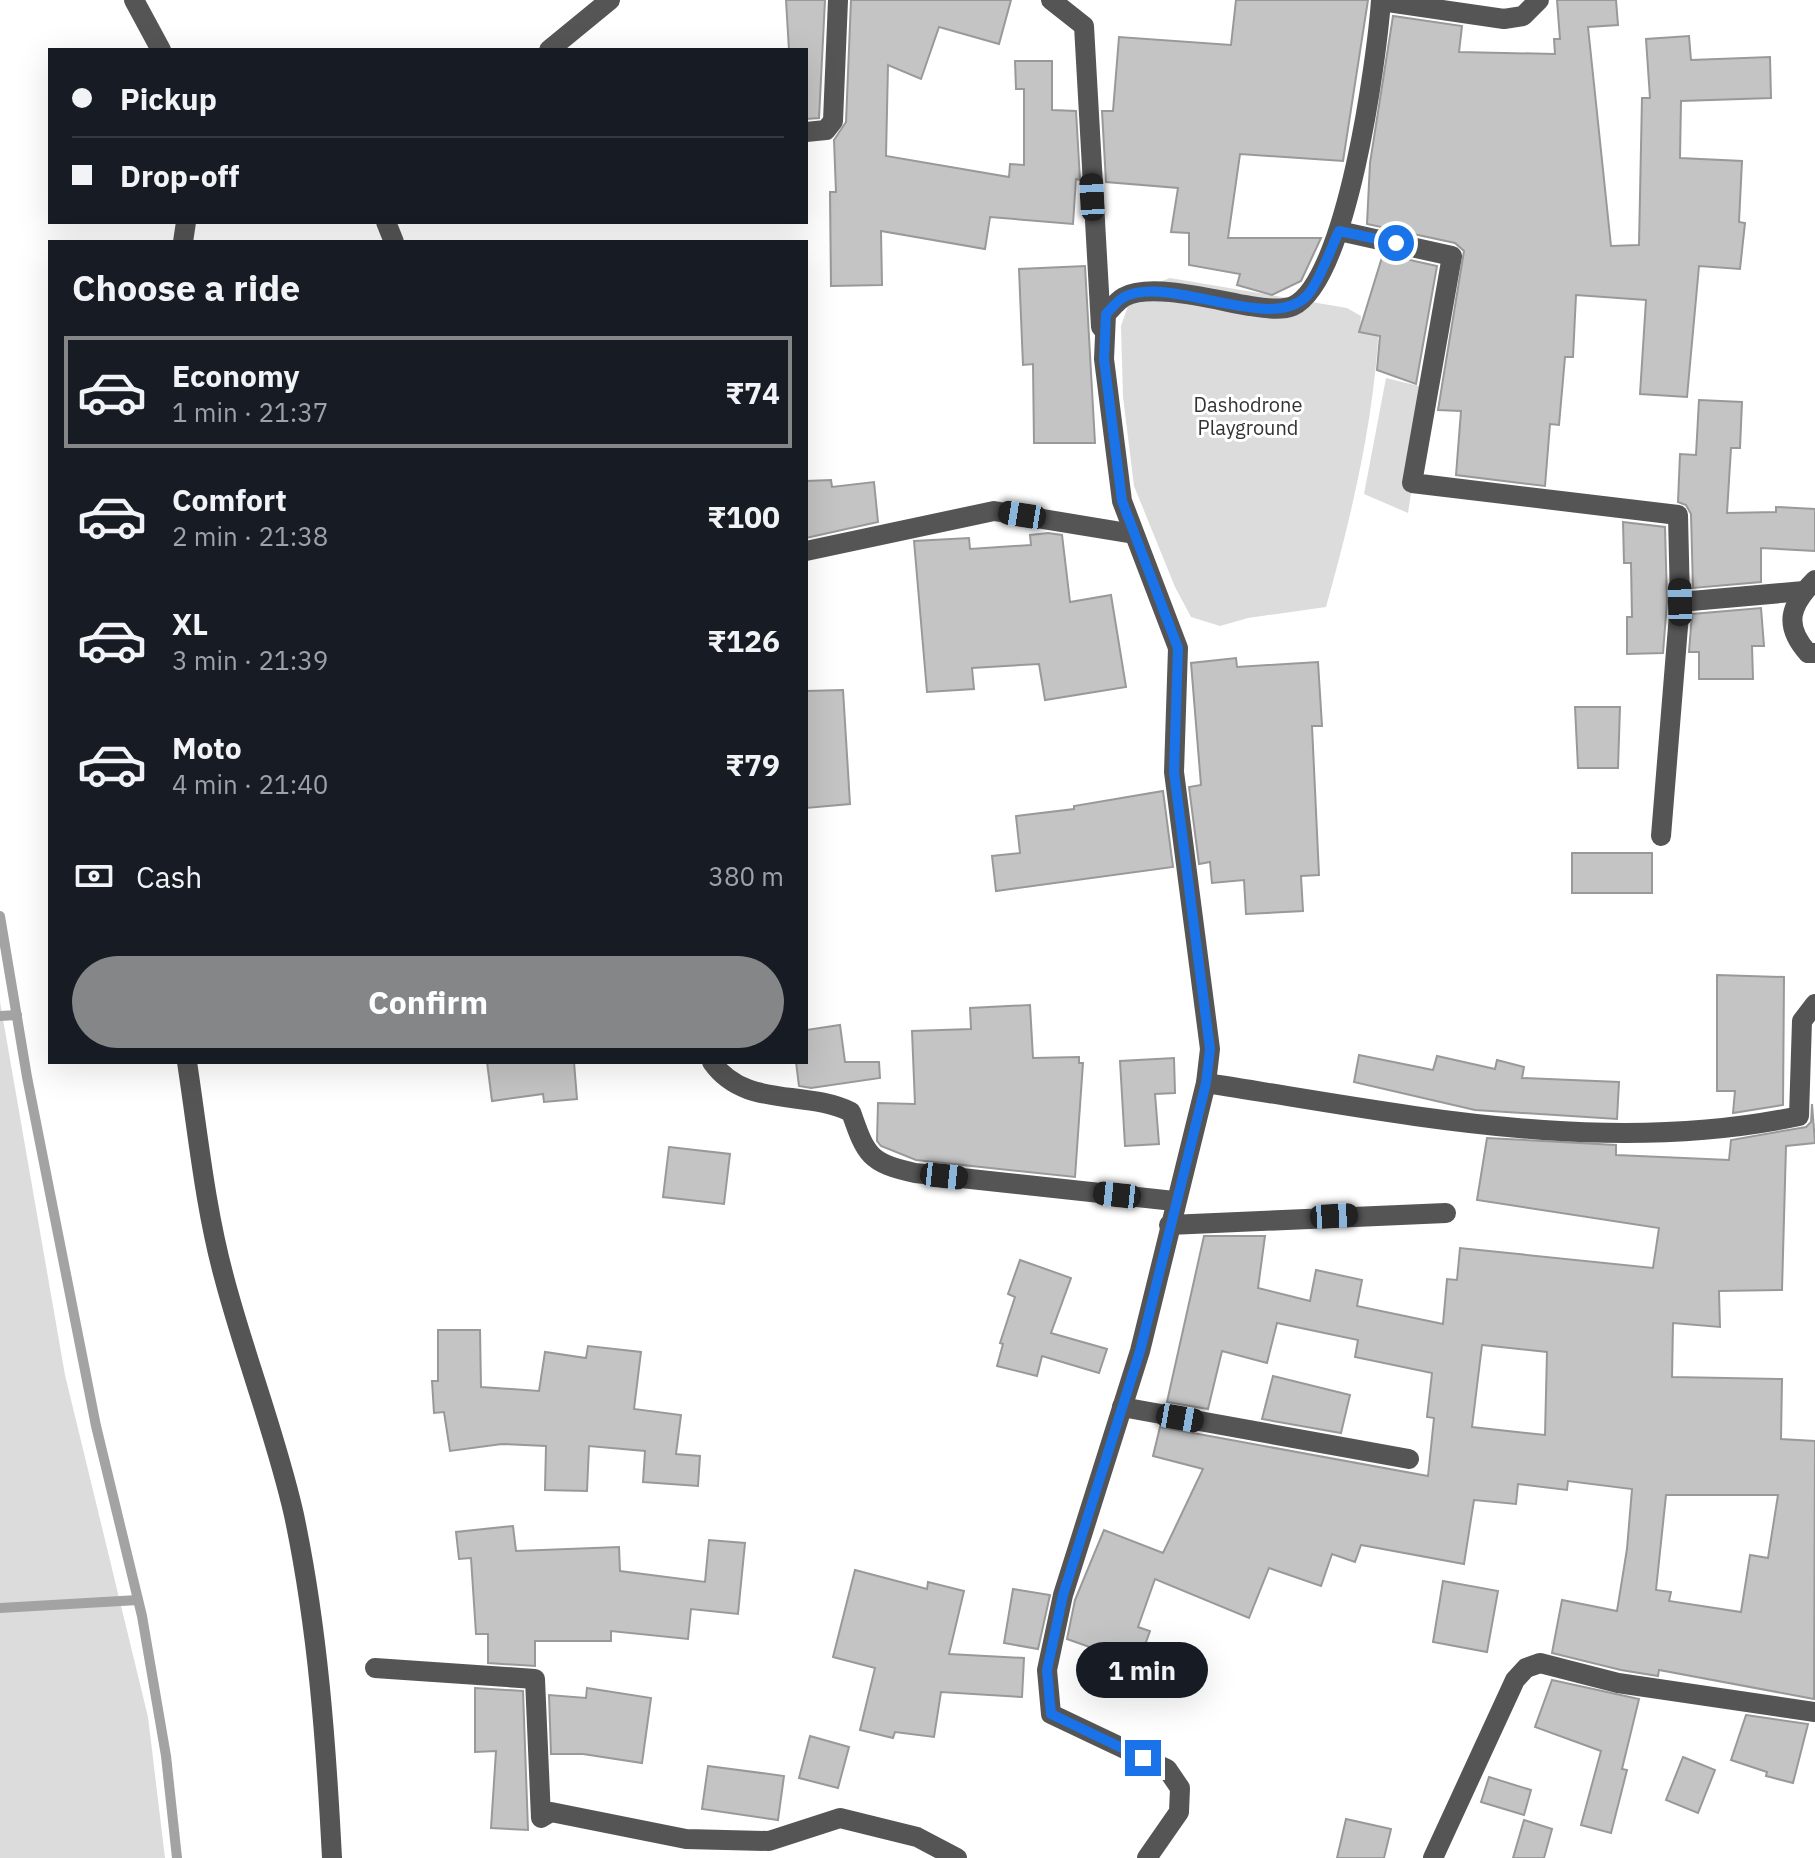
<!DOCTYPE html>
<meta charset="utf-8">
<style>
:root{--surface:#171b24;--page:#242831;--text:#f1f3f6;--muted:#9ea1a6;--line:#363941;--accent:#858687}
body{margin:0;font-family:"IBM Plex Sans",sans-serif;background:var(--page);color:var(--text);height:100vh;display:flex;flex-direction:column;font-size:30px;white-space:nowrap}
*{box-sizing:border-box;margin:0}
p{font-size:26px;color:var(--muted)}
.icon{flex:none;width:44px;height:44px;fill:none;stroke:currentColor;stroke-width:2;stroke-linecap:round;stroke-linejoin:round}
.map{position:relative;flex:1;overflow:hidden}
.details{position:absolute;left:48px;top:240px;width:760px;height:824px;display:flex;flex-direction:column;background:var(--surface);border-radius:0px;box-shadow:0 8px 32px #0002}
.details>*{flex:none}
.guide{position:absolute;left:48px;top:48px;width:760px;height:176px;border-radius:0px;box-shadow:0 8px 32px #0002;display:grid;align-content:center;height:176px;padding:0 24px;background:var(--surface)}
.end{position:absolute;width:36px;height:36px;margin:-18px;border:10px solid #1a73e8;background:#fff;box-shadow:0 0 0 4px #fff}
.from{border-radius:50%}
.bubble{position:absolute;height:56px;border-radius:28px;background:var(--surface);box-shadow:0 8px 32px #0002;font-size:26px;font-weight:800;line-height:56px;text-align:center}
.car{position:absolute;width:24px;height:48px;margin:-24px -12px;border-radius:10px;box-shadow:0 0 6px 2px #0007;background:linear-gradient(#222 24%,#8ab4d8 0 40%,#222 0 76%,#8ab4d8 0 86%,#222 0)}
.guide b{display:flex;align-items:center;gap:28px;height:76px;font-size:30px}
.guide b+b{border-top:2px solid var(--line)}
.guide i{width:20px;height:20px;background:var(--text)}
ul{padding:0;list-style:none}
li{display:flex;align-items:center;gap:24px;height:112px;margin:0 16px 12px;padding:0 8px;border:4px solid transparent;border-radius:0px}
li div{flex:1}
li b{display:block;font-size:30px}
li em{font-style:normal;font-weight:800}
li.active{border-color:var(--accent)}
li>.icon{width:72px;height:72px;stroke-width:1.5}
h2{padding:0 24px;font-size:36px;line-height:96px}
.pay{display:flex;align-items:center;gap:20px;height:88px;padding:0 24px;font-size:30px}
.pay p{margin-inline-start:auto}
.button{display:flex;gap:16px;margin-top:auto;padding:16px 24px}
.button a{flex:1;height:92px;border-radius:48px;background:var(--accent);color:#fff;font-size:32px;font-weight:800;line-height:92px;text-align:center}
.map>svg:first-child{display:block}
.green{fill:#dcdcdc}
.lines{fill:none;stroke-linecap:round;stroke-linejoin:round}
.stream{stroke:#a3a3a3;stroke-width:10}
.building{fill:#c4c4c4;stroke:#999;stroke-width:2;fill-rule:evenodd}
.minor{stroke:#555;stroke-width:20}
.route{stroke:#1a73e8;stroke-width:10}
.labels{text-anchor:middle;stroke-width:6;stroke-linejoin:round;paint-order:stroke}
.park-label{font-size:20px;fill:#333;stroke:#fff}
</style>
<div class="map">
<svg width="1815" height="1858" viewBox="0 0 1815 1858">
<rect width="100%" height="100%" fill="#fff"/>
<g class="green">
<path d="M 1170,278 L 1347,308 L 1361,316 L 1360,332 L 1379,325 C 1374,421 1352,514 1326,607 L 1248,618 L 1220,626 L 1191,617 L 1175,587 L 1134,486 L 1123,397 L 1121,326 L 1130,300 L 1142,289 Z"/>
<polygon points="1386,378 1427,388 1408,513 1364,494"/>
<polygon points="0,1002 65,1375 148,1717 165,1858 0,1858"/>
</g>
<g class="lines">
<g class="stream">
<polyline points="0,916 27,1077 96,1426 142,1616 166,1756 177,1858"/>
<polyline points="0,1016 17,1015"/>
<polyline points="0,1608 138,1600"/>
</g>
</g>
<g class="building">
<polygon points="786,0 825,0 819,118 806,119 806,50 789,50"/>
<polygon points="851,0 1011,0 999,44 939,27 921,79 888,65 886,156 1009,177 1010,164 1024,165 1024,89 1016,89 1015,61 1052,61 1052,110 1076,111 1080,180 1076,179 1073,224 990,217 985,249 881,231 882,285 831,286 830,192 836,192 834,140 846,122"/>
<polygon points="1236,0 1368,0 1343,161 1240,154 1228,238 1321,238 1301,281 1272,295 1237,285 1240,274 1189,265 1189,233 1171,232 1178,188 1106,182 1102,111 1113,111 1119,37 1231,45"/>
<polygon points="1557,0 1616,0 1618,25 1588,27 1611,246 1639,245 1642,98 1650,98 1646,39 1689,36 1691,60 1770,57 1771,98 1681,101 1680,158 1742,161 1739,222 1745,223 1740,269 1699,266 1687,397 1640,394 1646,300 1576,295 1573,357 1565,357 1559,425 1550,424 1545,486 1456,475 1461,411 1438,410 1464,251 1455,243 1367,224 1370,163 1393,16 1462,26 1459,52 1555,54 1554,39 1560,39"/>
<polygon points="1383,254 1437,266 1416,384 1377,370 1380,336 1359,332"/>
<polygon points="1085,266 1095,443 1034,443 1033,364 1023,365 1019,269"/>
<polygon points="1699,400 1742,402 1740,448 1731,448 1727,513 1776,512 1776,507 1815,509 1815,551 1761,548 1761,582 1693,588 1691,514 1686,505 1678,502 1680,454 1696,455"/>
<polygon points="831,480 832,487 874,482 878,522 806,538 806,481"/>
<polygon points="1623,522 1665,527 1667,602 1663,653 1627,654 1627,617 1632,617 1631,563 1624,563"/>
<polygon points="1048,533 1062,535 1070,602 1111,595 1126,687 1045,700 1039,664 972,668 974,689 927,692 914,541 969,538 970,549 1031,545 1030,535"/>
<polygon points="1761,608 1764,646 1752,646 1753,679 1699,679 1699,652 1689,652 1692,614"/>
<polygon points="1236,658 1237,667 1318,662 1322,726 1312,726 1319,875 1301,876 1303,911 1246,914 1244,880 1212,883 1210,862 1199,864 1189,787 1201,785 1191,663"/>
<polygon points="843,690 850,804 806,808 806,691"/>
<polygon points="1575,707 1620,707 1618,768 1578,768"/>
<polygon points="1163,791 1173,867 996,891 992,856 1020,853 1016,816 1074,809 1074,806"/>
<rect x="1572" y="853" width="80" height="40"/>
<polygon points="1717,975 1784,977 1783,1105 1733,1113 1735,1091 1717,1091"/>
<polygon points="1030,1005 1033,1058 1079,1057 1079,1063 1083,1063 1075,1177 916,1160 881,1146 877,1141 878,1103 915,1104 912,1031 971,1029 970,1008"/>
<polygon points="840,1025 845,1062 879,1062 880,1078 811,1088 799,1086 796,1062 806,1062 806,1030"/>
<polygon points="1359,1055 1433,1070 1437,1056 1495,1069 1497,1060 1524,1067 1522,1078 1619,1082 1617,1119 1475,1110 1354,1082"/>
<polygon points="1174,1058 1175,1093 1155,1094 1159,1144 1125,1146 1120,1061"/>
<polygon points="487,1062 574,1062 577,1099 544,1102 543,1094 492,1101"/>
<path d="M 1812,1104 L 1815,1143 L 1786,1146 L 1782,1290 L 1719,1291 L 1720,1327 L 1673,1323 L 1672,1377 L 1782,1379 L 1781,1439 L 1815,1441 L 1814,1699 L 1659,1670 L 1658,1676 L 1621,1670 L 1552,1653 L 1562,1600 L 1617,1611 L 1627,1549 L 1632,1489 L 1568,1481 L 1567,1490 L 1518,1484 L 1516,1504 L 1474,1500 L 1464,1564 L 1361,1545 L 1355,1562 L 1332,1554 L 1321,1586 L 1269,1568 L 1249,1618 L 1155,1579 L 1138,1627 L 1150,1631 L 1138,1664 L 1067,1639 L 1075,1600 L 1104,1530 L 1163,1553 L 1203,1469 L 1153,1456 L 1160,1427 L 1428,1476 L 1434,1418 L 1427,1417 L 1432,1373 L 1355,1357 L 1358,1340 L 1277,1323 L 1267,1363 L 1222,1351 L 1208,1409 L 1167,1402 L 1204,1236 L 1265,1236 L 1258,1288 L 1310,1301 L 1316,1270 L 1362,1280 L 1357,1306 L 1443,1324 L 1447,1279 L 1457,1280 L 1460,1248 L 1653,1268 L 1659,1228 L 1477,1200 L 1487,1138 L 1616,1145 L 1616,1155 L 1729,1160 L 1731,1140 L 1806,1127 L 1811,1122 ZM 1482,1345 L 1547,1352 L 1545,1435 L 1472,1427 ZM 1666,1495 L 1778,1495 L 1768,1558 L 1750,1555 L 1741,1612 L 1669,1601 L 1671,1592 L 1656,1590 Z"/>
<polygon points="669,1147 730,1154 724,1204 663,1197"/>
<polygon points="1020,1260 1071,1278 1051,1333 1107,1349 1099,1373 1042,1356 1037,1376 997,1366 1003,1344 1000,1343 1015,1297 1008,1294"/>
<polygon points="438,1330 480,1330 481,1387 539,1391 545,1352 586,1358 588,1346 641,1352 634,1409 681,1415 676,1454 700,1456 698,1486 643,1482 645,1451 589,1446 587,1491 545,1490 546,1446 502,1444 450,1451 444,1412 434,1413 432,1381 438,1381"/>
<polygon points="1273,1376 1350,1395 1341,1433 1262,1419"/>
<polygon points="513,1526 516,1551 619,1547 620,1571 705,1582 709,1540 745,1543 738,1614 691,1609 688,1639 611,1631 611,1641 535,1641 535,1666 488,1663 488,1634 476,1634 471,1558 459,1559 456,1532"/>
<polygon points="855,1570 927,1589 928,1582 964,1591 949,1654 1024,1658 1022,1697 941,1692 934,1737 895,1732 893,1738 860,1730 875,1668 833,1657"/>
<polygon points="1443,1581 1498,1591 1487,1652 1433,1642"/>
<polygon points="1013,1589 1050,1595 1038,1649 1004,1643"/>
<polygon points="1552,1680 1639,1699 1622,1769 1627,1770 1611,1833 1581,1825 1601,1751 1535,1727"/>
<polygon points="475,1688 523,1691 528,1830 491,1828 496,1751 475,1752"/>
<polygon points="587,1688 651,1698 642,1763 583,1754 551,1754 549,1695 586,1698"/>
<polygon points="1746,1715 1808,1724 1793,1783 1766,1776 1767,1772 1731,1760"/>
<polygon points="810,1736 849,1747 838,1788 799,1778"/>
<polygon points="1683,1757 1715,1770 1698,1813 1666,1800"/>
<polygon points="708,1766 784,1776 778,1820 702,1809"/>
<polygon points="1489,1777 1531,1790 1524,1815 1481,1802"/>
<polygon points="1346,1819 1391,1829 1384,1858 1337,1858"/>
<polygon points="1524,1820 1552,1829 1544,1858 1513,1858"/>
</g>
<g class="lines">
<g class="minor">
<polyline points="134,0 161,50"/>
<polyline points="1051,0 1084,26 1101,327"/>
<polyline points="1381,1 1504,19 1523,16 1539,0"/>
<polyline points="549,50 610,0"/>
<polyline points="806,132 826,130 833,121 838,0"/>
<polyline points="386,222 394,242"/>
<polyline points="1339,231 1452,256 1412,483 1678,515 1680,602"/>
<polyline points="183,242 186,222"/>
<polyline points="806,551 994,511 1134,534"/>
<path d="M 1815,580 C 1790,605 1783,625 1808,653 L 1815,653"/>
<polyline points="1661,836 1680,602 1804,591"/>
<path d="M 187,1062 C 198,1134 205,1207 224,1277 C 245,1357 276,1435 294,1515 C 318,1629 326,1742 332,1858"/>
<path d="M 712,1062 C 745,1109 805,1089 851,1112 C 866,1155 869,1163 915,1173 L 1174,1201"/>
<path d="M 1206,1083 C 1401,1113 1602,1158 1799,1116 L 1802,1021 L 1815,1004"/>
<polyline points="1169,1225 1446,1213"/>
<polyline points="1122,1407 1409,1459"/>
<polyline points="375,1668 535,1679 541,1818 551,1812 686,1839 769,1841 840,1818 917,1837 957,1858"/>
<path d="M 1147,1858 L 1179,1812 L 1180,1788 L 1167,1769 L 1051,1714 L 1047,1670 L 1063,1595 L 1140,1351 L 1206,1083 L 1210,1049 L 1174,772 L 1178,648 L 1122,501 L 1104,359 L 1106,314 C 1111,309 1117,301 1124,297 C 1152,282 1218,301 1250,306 C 1263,308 1281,311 1293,306 C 1347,281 1377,58 1381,0"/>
<polyline points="1433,1858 1515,1680 1526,1668 1540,1663 1618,1683 1815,1712"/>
</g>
</g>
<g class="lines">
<path class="route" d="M 1143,1758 L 1051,1714 L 1047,1670 L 1063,1595 L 1140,1351 L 1206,1083 L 1210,1049 L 1174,772 L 1178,648 L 1122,501 L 1104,359 L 1106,314 C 1111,309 1117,301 1124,297 C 1170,273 1277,338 1310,292 C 1322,275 1330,250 1339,231 L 1396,243"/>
</g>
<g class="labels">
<g class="park-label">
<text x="1248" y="412">Dashodrone<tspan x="1248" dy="23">Playground</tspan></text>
</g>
</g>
</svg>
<i class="end from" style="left:1396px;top:243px"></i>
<i class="end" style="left:1143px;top:1758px"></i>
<div class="bubble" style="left:1076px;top:1642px;width:132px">1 min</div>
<i class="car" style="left:1092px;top:197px;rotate:357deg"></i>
<i class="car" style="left:1022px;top:515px;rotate:279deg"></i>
<i class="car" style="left:1680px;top:602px;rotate:359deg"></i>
<i class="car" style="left:944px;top:1176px;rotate:96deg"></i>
<i class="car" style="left:1117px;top:1195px;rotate:276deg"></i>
<i class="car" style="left:1334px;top:1216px;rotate:87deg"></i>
<i class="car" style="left:1180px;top:1418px;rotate:100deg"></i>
<div class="guide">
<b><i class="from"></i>Pickup</b>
<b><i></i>Drop-off</b>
</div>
<section class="details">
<h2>Choose a ride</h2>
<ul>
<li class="active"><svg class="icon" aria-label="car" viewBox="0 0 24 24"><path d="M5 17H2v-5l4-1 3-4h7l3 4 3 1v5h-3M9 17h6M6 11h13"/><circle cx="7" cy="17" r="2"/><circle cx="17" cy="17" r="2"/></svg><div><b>Economy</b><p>1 min · 21:37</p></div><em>₹74</em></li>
<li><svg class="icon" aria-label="car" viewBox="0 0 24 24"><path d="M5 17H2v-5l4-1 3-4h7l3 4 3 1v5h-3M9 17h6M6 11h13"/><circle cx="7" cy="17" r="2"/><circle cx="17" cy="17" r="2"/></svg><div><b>Comfort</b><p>2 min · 21:38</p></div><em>₹100</em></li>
<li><svg class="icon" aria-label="car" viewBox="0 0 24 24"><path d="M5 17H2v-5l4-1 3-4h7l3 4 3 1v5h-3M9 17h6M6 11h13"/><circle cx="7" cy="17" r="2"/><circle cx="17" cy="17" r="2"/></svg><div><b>XL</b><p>3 min · 21:39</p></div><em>₹126</em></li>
<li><svg class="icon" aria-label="car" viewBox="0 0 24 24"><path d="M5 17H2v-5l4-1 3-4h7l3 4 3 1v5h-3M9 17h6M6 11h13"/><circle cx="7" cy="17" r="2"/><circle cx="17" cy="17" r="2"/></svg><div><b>Moto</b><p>4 min · 21:40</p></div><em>₹79</em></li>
</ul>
<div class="pay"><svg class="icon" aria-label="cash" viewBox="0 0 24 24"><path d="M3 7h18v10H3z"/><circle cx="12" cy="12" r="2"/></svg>Cash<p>380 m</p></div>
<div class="button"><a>Confirm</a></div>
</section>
</div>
